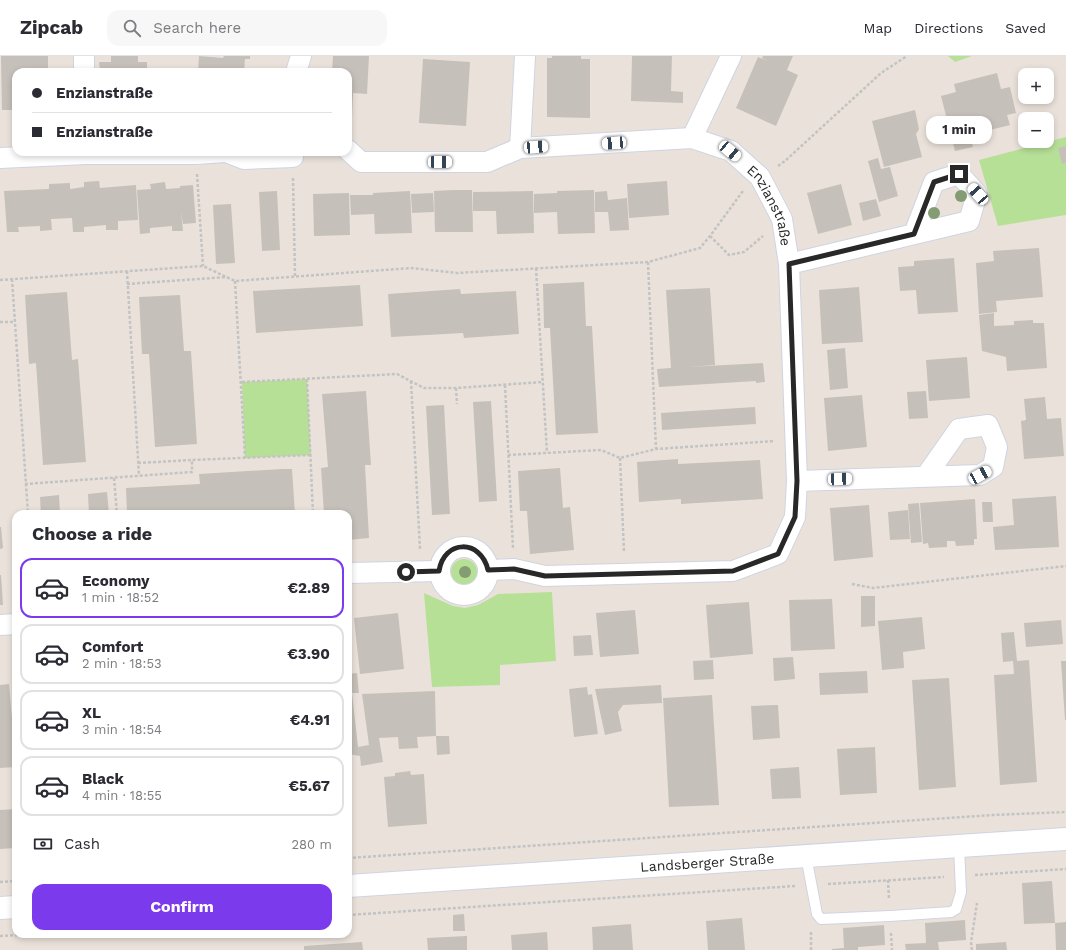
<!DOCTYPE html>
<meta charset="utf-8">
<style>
:root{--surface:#fff;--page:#f7f7f7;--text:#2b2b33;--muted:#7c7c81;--line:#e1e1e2;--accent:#7c3aed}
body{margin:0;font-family:"Work Sans",sans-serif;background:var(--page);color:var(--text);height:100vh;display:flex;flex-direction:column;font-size:15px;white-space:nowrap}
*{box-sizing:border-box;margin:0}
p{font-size:13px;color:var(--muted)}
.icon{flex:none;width:22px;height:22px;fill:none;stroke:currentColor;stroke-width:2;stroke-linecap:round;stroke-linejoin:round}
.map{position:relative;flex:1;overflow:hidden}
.drawer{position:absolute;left:12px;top:454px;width:340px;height:428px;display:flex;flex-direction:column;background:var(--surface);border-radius:12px;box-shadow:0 2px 6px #0003}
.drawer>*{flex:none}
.hud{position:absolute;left:12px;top:12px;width:340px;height:88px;border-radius:12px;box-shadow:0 2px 6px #0003;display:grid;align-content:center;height:88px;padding:0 20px;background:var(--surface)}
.tools{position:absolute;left:1018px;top:12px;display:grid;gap:8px}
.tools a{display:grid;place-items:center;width:36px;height:36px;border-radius:8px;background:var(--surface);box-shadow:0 2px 6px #0003;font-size:20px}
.end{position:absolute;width:18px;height:18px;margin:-9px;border:5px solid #282828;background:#fff;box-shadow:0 0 0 2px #fff}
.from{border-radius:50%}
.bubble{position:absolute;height:28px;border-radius:12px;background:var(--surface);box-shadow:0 2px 6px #0003;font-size:13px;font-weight:700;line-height:28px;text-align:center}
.car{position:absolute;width:12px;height:24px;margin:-12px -6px;border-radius:5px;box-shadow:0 0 3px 1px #0007;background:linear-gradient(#fff 24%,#345 0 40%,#fff 0 76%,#345 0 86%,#fff 0)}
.hud b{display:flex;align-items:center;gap:14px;height:38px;font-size:15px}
.hud b+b{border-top:1px solid var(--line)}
.hud i{width:10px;height:10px;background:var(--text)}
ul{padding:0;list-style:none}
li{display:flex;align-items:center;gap:12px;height:60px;margin:0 8px 6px;padding:0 12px;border:2px solid var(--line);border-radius:12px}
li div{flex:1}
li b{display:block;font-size:15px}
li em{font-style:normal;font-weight:700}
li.on{border-color:var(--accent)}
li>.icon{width:36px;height:36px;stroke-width:1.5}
h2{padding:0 20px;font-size:18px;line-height:48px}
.pay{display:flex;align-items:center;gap:10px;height:44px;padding:0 20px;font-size:15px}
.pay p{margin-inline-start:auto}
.action{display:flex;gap:8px;margin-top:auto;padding:8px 20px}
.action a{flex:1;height:46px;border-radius:12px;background:var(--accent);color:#fff;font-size:16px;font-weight:700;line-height:46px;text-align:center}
header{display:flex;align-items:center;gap:24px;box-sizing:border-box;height:56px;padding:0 20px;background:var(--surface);border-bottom:1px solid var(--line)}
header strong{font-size:19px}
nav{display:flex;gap:22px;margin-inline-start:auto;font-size:14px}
.search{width:280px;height:36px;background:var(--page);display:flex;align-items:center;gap:10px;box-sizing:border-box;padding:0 14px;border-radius:12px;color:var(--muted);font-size:15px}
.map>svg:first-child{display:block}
.green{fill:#b7e097}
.building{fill:#c5c0b9}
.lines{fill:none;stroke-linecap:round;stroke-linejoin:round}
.service-casing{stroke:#cfd4e1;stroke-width:12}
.minor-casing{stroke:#cfd4e1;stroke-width:22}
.tertiary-casing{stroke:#cfd4e1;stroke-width:24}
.path{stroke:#c3c3c3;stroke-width:2.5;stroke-dasharray:3 2;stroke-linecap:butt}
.service{stroke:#fff;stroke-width:10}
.minor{stroke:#fff;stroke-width:20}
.tertiary{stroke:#fff;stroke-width:22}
.tree{fill:#849c71}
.route{stroke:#282828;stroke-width:5}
.labels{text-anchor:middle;stroke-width:3;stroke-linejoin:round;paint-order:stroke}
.street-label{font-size:14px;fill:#282828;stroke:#fff}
</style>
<header>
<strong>Zipcab</strong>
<div class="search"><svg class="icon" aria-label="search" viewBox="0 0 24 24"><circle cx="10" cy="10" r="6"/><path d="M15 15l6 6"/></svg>Search here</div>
<nav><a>Map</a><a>Directions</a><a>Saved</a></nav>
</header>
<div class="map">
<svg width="1066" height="894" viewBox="0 0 1066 894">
<rect width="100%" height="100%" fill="#eae2da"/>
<g class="green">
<polygon points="948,0 972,0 955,6"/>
<polygon points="1066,81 1066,159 998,170 979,104"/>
<polygon points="307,323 311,399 245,402 242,326"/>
<circle cx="464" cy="516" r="13"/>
<polygon points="552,536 556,605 500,609 500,629 432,631 424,537 453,550 465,552 478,549 498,538"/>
</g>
<g class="building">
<polygon points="1,0 48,0 48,16 16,16 16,67 14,67 14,54 2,54"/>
<polygon points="111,0 138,0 138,6 147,6 147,16 100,16 99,6 111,6"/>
<polygon points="199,0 223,2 224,0 250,0 250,3 245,3 244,16 198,16"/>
<polygon points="333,0 369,0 367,38 353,37 352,61 348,61 348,16 332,16"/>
<polygon points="552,0 581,0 581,3 590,3 590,62 547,61 547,2 552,2"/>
<polygon points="632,0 672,0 671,35 683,36 683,47 631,45"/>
<polygon points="763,0 793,0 787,14 798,19 776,70 736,52 758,1 768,5 762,2"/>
<polygon points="423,3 470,6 466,70 419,67"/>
<polygon points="997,17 1001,33 1010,31 1016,57 1007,59 1010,69 970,79 973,91 955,95 941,40 956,36 954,28"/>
<polygon points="915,54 919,73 916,78 922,101 884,111 872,65"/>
<polygon points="1066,90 1066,107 1062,108 1058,92"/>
<polygon points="878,102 881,113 890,111 898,140 879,146 868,105"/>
<polygon points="99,125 100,132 136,129 138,164 118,165 118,174 106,174 106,169 84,171 84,176 73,176 72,162 51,163 52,174 40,175 40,170 18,171 19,176 7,176 4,135 49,133 49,128 70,127 70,133 84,131 84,126"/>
<polygon points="667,125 669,159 629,162 627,128"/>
<polygon points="165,126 166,133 180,132 180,130 193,129 196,167 183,168 181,156 183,175 172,175 172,170 150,172 150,177 140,178 137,134 151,133 150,128"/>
<polygon points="841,128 852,169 818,178 807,137"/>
<polygon points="453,134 472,134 473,176 435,176 434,135"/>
<polygon points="594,134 595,177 558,178 557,156 534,157 534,138 557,137 557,135"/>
<polygon points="277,135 280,194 262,195 259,136"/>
<polygon points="410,135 412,177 375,178 374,158 351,159 350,139 373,139 373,137"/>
<polygon points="533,135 534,177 497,178 496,155 473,155 473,136"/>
<polygon points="607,135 608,144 627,142 629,174 610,175 608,156 595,156 595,136"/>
<polygon points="349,137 350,179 314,180 313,138"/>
<polygon points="433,137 434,156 412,157 411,138"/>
<polygon points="876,143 881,160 863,165 859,147"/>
<polygon points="231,148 235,207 216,208 213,149"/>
<polygon points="1039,192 1043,241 996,245 997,256 979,258 976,207 994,205 993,195"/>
<polygon points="954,202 958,256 918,258 916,234 900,235 898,211 914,210 914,205"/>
<polygon points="584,226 586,270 592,270 598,377 556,379 550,272 544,272 543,228"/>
<polygon points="360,229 363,270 256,277 253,235"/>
<polygon points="859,231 863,286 822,288 819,234"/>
<polygon points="710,232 715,309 688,311 763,307 765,326 756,327 756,325 659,331 657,313 671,312 666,234"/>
<polygon points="460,233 461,238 516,235 519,278 464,282 463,277 391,281 388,238"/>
<polygon points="67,236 72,304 78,303 86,406 43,409 36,307 29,308 25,239"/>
<polygon points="180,239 184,295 191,295 197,388 155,391 149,298 142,298 139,241"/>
<polygon points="994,257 994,270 1014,269 1014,265 1033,264 1033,267 1044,267 1047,312 1007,315 1006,301 982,295 979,259"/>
<polygon points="845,292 848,332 830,334 827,294"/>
<polygon points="967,301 970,342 929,345 926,304"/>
<polygon points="366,335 371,409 365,409 369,482 348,484 348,458 324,458 321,412 328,411 322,338"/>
<polygon points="926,335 928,362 909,363 907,336"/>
<polygon points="862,339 867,391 828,395 824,342"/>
<polygon points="1045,341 1047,363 1061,362 1064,400 1024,403 1021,365 1026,364 1024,343"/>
<polygon points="491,345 497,445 479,446 473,346"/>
<polygon points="444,349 450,458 432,459 426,350"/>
<polygon points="755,351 756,368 662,374 661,357"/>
<polygon points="678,403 678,408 760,404 763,443 681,448 681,443 639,446 637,406"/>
<polygon points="560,412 563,452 570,451 574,494 530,498 527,455 520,455 518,415"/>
<polygon points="282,413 292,413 295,458 127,458 126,432 200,428 199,418"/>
<polygon points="107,436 109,458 89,458 88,438"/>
<polygon points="59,439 60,458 41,458 40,441"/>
<polygon points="1056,440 1059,491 995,494 993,471 1014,469 1012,443"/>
<polygon points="975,443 977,483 974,483 974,489 956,490 955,485 947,485 947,491 929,492 928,487 923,488 920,447"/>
<polygon points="982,446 992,446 993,466 983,466"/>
<polygon points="919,447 922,486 911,487 908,448"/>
<polygon points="869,449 873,501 834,505 830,452"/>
<polygon points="908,454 910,483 890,484 888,456"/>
<polygon points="0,471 1,471 3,492 0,493"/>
<polygon points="0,519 1,519 3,549 0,549"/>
<polygon points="861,540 875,540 875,570 861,571"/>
<polygon points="832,543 835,593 791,595 789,544"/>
<polygon points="749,546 753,598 710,602 706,549"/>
<polygon points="635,554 639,598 600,601 596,557"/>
<polygon points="398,557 404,613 360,618 354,562"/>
<polygon points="922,561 925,593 903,596 904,612 882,614 878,565"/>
<polygon points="1061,564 1063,588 1026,591 1024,567"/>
<polygon points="1014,576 1017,605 1029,604 1037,726 1000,729 994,619 1014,618 1013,605 1003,606 1001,577"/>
<polygon points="591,579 593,599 574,600 573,580"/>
<polygon points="793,601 795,623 774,625 773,602"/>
<polygon points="713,604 714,623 694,624 693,605"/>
<polygon points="1061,605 1066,605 1066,664 1065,664"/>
<polygon points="867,615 868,637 820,639 819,617"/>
<polygon points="357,617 359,637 352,637 358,691 369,689 362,638 435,635 436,680 417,681 418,692 399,693 398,681 379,682 383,706 361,710 360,700 348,698 348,618"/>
<polygon points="949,622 956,731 919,734 912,624"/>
<polygon points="9,628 16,711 0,712 0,629"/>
<polygon points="661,629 662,647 623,649 618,656 622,675 605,679 595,633"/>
<polygon points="587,631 588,639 592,638 598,678 574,681 569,633"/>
<polygon points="712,639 719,749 669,751 663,642"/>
<polygon points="778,649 780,682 753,684 751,650"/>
<polygon points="436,680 449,680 450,698 437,699"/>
<polygon points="875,691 877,737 840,739 837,693"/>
<polygon points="799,711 801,742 772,743 770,713"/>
<polygon points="410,715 411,719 424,718 427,768 388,771 384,721 395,720 395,717"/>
<polygon points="16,753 16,792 0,793 0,754"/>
<polygon points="1052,825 1055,867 1024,868 1022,827"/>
<polygon points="464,858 465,875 453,875 453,859"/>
<polygon points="742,862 745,894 708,894 706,865"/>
<polygon points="965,864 966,884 938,886 939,894 906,894 905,888 926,887 925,867"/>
<polygon points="1066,866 1066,894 1056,894 1055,867"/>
<polygon points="631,868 633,894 593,894 592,871"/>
<polygon points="884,869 885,889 858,891 858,894 832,894 832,893 844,892 843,872"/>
<polygon points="547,876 548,894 512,894 511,879"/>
<polygon points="467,880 467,894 428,894 427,882"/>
<polygon points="362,886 363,894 304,894 304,890"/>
<polygon points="1006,886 1007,894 976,894 976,888"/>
</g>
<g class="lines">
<g class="service-casing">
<polyline id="service" points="806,800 817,858 821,863 890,860 951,856 956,853 961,836 959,790"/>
</g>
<g class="minor-casing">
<g id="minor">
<polyline points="84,0 84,16"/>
<polyline points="296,16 301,0"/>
<polyline points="692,82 731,0"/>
<polyline points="520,92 525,0"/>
<path id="s1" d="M 348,94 L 361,106 L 487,106 L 520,92 L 692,82 L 731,95 L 760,121 L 782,163 L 789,208 L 797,425 L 795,461 L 778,498 L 733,515 L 545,520 L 514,513 L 489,514"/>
<polyline points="226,96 244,103 293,101 293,96"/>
<polyline points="0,102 85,98 196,98 225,96"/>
<polyline points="789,208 969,165 977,138 959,118 934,126 914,178"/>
<polyline points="797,425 980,419 993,411 997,391 988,369 959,373 926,420"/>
<circle cx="464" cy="515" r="24"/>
<polyline points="348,517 439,515"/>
<polyline points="0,569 16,568"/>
</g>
</g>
<g class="tertiary-casing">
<g id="tertiary">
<path id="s2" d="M 348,830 L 1066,783"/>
<polyline points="0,852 16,851"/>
</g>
</g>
<g class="path">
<polyline points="778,110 785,105 881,17 907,0"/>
<polyline points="197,118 203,210"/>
<polyline points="293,122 295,220"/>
<polyline points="710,180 729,199 744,196 763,180"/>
<polyline points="648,206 656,393"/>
<polyline points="536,212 547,397"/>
<polyline points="127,215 139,420"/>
<polyline points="12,223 28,458"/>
<polyline points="0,224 203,210 235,225 411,212 457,217 648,206 700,192 710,180 743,135"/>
<polyline points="235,225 245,402"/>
<polyline points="127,228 227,221"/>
<polyline points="0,266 14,266"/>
<polyline points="307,323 313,458"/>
<polyline points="411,325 420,493"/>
<polyline points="242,326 397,318 424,332 456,332 543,326"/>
<polyline points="505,329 513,493"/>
<polyline points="456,332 457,348"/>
<polyline points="508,399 601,394 620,402 656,393 775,385"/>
<polyline points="620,402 624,496"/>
<polyline points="138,407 192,404"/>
<polyline points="114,422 117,458"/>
<polyline points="25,428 192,416 192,404 311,399"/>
<polyline points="852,528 873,532 1066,510"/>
<polyline points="348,802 993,759 1066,756"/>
<polyline points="975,819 1066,813"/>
<polyline points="888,824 889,844"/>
<polyline points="0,826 16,825"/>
<polyline points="828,828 944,821"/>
<polyline points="348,859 795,830"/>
<polyline points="811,876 811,894"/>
<polyline points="891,877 892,894"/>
<polyline points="0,880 37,878"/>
<polyline points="972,894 971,886 977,847"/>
</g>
<use href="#service" class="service"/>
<use href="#minor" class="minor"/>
<use href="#tertiary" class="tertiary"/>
</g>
<g class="tree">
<circle cx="961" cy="140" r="6"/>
<circle cx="934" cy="157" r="6"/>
<circle cx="465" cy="516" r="6"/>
</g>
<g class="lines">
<path class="route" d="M 406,516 L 439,515 C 444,483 481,483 488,514 L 514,513 L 545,520 L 733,515 L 778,498 L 795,461 L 797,425 L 789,208 L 914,178 L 934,126 L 959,118"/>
</g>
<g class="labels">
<g class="street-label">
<text dy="5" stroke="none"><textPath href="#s1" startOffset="462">Enzianstraße</textPath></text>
<text dy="5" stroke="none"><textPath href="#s2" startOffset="360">Landsberger Straße</textPath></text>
</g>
</g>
</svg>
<div class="tools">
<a>+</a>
<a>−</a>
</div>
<i class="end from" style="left:406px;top:516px"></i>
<i class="end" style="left:959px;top:118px"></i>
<div class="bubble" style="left:926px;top:60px;width:66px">1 min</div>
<i class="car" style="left:614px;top:87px;rotate:266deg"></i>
<i class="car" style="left:536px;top:91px;rotate:86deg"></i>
<i class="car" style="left:730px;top:95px;rotate:130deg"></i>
<i class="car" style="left:440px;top:106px;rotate:90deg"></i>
<i class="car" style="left:978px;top:138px;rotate:318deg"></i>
<i class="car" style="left:980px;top:419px;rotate:61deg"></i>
<i class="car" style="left:840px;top:423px;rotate:88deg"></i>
<div class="hud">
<b><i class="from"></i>Enzianstraße</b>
<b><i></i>Enzianstraße</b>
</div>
<section class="drawer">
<h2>Choose a ride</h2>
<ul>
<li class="on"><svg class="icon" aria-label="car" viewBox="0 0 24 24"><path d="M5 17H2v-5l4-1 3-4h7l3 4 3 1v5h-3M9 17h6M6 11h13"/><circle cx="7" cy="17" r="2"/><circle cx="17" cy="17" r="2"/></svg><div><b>Economy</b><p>1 min · 18:52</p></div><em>€2.89</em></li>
<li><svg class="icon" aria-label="car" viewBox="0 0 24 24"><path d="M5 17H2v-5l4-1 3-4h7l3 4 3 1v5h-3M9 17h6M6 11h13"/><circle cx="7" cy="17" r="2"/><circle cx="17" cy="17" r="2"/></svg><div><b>Comfort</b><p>2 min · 18:53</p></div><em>€3.90</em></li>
<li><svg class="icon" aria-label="car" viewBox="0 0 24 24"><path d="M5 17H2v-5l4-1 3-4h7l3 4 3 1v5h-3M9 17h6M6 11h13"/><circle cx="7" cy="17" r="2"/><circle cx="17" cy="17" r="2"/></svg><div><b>XL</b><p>3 min · 18:54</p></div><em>€4.91</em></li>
<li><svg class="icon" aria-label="car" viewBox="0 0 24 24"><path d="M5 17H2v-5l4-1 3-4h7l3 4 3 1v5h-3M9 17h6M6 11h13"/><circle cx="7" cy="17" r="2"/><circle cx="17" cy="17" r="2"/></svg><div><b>Black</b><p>4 min · 18:55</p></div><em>€5.67</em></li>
</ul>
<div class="pay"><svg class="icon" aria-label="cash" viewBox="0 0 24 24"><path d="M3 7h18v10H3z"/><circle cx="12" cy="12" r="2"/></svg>Cash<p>280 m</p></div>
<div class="action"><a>Confirm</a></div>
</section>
</div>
